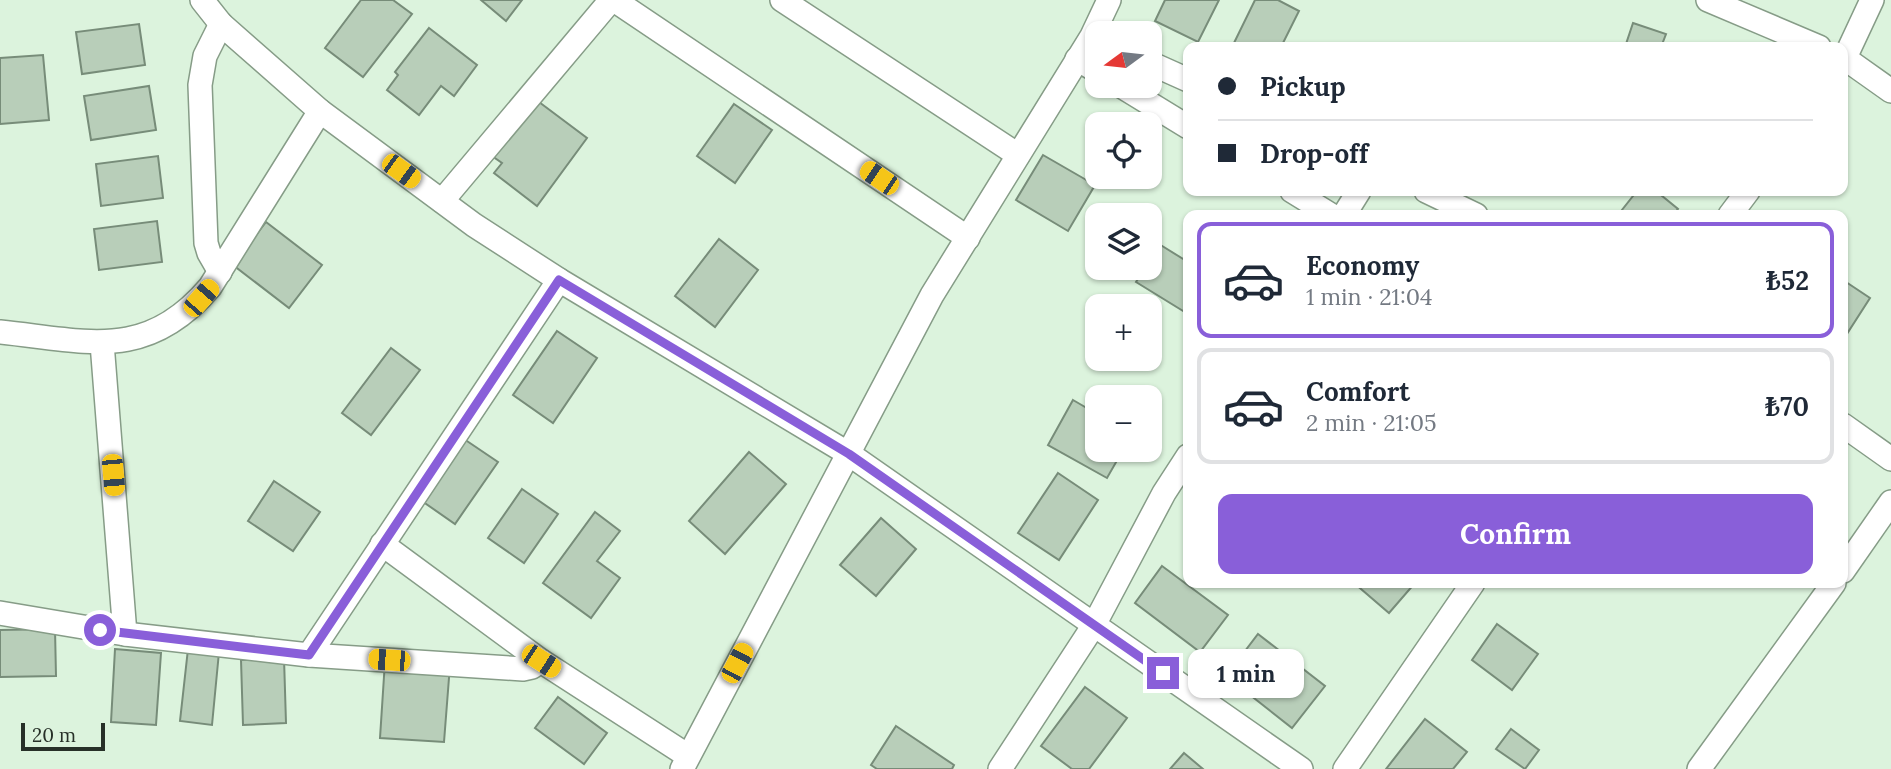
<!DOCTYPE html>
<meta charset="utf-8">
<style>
:root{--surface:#fff;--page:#f6f6f7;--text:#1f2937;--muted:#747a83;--line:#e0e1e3;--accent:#895fd9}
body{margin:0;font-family:Lora,serif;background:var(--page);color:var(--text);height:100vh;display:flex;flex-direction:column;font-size:26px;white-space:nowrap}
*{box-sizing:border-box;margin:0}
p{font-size:23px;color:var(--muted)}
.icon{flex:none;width:38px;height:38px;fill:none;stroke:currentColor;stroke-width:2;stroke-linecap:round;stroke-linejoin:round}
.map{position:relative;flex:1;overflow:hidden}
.sheet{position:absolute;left:1183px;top:210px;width:665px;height:378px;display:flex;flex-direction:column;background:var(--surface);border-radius:14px;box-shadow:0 2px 5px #0004}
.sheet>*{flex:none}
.hud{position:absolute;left:1183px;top:42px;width:665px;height:154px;border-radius:14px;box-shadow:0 2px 5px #0004;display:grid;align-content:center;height:154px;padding:0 35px;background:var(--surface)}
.needle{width:46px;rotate:255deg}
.buttons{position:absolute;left:1085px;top:21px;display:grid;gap:14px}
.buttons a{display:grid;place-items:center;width:77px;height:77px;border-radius:14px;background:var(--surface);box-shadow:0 2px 5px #0004;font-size:35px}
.scale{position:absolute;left:21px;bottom:18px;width:84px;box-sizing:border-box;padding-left:7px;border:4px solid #273028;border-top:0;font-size:19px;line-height:24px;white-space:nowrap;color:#273028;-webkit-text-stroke:5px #dcf3dd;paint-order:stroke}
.end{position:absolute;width:32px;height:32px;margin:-16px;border:9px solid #895fd9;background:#fff;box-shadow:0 0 0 4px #fff}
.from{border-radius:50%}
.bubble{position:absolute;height:49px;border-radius:14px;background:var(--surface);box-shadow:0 2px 5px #0004;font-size:23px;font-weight:700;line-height:49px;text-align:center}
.car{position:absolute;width:21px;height:42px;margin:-21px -10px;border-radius:9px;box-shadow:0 0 5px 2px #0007;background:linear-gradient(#f5c518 24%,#345 0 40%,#f5c518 0 76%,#345 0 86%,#f5c518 0)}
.hud b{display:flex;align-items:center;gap:24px;height:66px;font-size:26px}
.hud b+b{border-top:2px solid var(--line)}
.hud i{width:18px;height:18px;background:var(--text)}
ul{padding:12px 0 0;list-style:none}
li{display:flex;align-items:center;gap:21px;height:116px;margin:0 14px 10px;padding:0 21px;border:4px solid var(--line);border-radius:14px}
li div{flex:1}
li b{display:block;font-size:26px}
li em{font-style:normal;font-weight:700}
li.current{border-color:var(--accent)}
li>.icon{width:63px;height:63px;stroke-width:1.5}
.cta{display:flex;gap:14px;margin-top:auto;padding:14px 35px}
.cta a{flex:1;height:80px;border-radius:14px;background:var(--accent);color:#fff;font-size:28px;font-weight:700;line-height:80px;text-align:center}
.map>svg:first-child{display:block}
.building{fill:#b8ceb9;stroke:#778c79;stroke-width:2}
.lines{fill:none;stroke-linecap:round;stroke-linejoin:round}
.street-casing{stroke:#869c87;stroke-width:26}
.street{stroke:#fff;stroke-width:23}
.route{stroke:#895fd9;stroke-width:9}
</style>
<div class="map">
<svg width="1891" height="769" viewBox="0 0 1891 769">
<rect width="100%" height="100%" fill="#dcf3dd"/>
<g class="building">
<polygon points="361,0 393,0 412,14 363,77 325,48"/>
<polygon points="481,0 522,0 506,21"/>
<polygon points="1165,0 1219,0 1198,42 1155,21"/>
<polygon points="1255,0 1278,0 1299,11 1281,47 1232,47"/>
<polygon points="1633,23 1666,34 1661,47 1625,47"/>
<polygon points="139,24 145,65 82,74 76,32"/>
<polygon points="429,28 477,65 454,96 441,86 419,115 387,90 398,75 395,72"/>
<polygon points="43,55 49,120 0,124 0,58"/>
<polygon points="149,86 156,130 91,140 84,96"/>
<polygon points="535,99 587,138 537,206 494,173 502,163 492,156"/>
<polygon points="734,104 772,130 735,183 697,156"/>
<polygon points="1043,155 1095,185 1068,231 1016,200"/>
<polygon points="158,156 163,198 101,206 96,164"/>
<polygon points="1637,191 1656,191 1678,209 1673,215 1618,215"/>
<polygon points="157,221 162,262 99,270 94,229"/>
<polygon points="266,222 322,265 289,308 233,265"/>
<polygon points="719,239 758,270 715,327 675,296"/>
<polygon points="1159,244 1188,262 1188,314 1136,282 1145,268 1150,268 1150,260"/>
<polygon points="1843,280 1870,298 1843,340"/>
<polygon points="557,331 597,358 553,423 513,395"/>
<polygon points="391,348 420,370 371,435 342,413"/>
<polygon points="1073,400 1097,414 1097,450 1123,450 1107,478 1048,445"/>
<polygon points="461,437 498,462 455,524 419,499"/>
<polygon points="749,452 786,484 725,554 689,521"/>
<polygon points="1058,473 1098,500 1059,560 1018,533"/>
<polygon points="274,481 320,512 293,551 248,521"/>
<polygon points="522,489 558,514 524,563 488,538"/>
<polygon points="595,512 620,531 597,561 620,578 591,618 543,583"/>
<polygon points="881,518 916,549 876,596 840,565"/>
<polygon points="1162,566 1228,615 1200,652 1135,603"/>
<polygon points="1354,583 1415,583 1389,613"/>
<polygon points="1497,624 1538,654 1512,690 1472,660"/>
<polygon points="55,629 56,676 0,677 0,630"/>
<polygon points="1258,634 1325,686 1292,728 1226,676"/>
<polygon points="115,649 161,653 156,725 111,722"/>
<polygon points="188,649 219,652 212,725 180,721"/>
<polygon points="284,658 286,723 243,725 241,660"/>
<polygon points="385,661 450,665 444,742 380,738"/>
<polygon points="1085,687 1127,718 1089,769 1072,769 1041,746"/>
<polygon points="558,697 607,733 584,764 535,728"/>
<polygon points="1425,719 1467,752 1453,769 1386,769"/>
<polygon points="896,726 954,765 952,769 877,769 871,765"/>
<polygon points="1511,729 1539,750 1525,769 1496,749"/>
<polygon points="1184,753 1203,769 1170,769"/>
</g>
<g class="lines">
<g class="street-casing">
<g id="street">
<polyline points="202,0 221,24 320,111 474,225 559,280 849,454 1301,769"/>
<polyline points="614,0 968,238"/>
<polyline points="782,0 1018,155"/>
<polyline points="1708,0 1819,47"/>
<polyline points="1843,57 1891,91"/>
<polyline points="1077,59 1097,71"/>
<polyline points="1843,62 1872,0"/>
<polyline points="1150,63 1188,80"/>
<polyline points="1121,86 1188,127"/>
<polyline points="1292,191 1331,215"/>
<polyline points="1426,191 1476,215"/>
<polyline points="442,201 611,0"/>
<polyline points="1344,215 1359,191"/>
<polyline points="1730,215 1748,191"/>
<polyline points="220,272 209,253 206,243 200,85 205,56 221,24"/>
<path d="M 0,332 C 87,341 146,362 210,287 L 320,111"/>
<polyline points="102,343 125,634"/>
<polyline points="1843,425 1891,459"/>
<polyline points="382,544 541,661 688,756"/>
<polyline points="1843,571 1891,502"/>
<polyline points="0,613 125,634 309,655 523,669 532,667 541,661"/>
<polyline points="309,655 559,280"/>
<polyline points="682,769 932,295 1092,36 1109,0"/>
<polyline points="1000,769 1094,625 1164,493 1188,456"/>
<polyline points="1345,769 1473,583"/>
<polyline points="1699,769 1834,583"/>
</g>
</g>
<use href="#street" class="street"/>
</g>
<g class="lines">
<polyline class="route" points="100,630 309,655 559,280 849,454 1163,673"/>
</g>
</svg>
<div class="buttons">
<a><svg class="needle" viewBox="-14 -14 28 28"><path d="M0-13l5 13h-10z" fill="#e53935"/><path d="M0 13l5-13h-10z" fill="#747a83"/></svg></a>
<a><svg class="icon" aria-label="locate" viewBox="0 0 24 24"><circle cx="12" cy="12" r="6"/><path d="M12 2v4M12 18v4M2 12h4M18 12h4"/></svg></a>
<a><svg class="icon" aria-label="layers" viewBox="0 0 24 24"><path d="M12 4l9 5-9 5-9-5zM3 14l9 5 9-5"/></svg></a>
<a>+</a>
<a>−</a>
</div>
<div class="scale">20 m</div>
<i class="end from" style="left:100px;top:630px"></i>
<i class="end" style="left:1163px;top:673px"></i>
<div class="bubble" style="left:1188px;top:649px;width:116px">1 min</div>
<i class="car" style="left:401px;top:171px;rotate:126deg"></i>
<i class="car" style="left:879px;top:178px;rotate:304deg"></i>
<i class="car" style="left:201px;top:298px;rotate:41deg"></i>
<i class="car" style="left:113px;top:475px;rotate:175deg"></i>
<i class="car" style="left:389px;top:660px;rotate:274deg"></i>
<i class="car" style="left:541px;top:661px;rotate:123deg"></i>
<i class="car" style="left:737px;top:663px;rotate:28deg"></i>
<div class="hud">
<b><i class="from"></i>Pickup</b>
<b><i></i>Drop-off</b>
</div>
<section class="sheet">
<ul>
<li class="current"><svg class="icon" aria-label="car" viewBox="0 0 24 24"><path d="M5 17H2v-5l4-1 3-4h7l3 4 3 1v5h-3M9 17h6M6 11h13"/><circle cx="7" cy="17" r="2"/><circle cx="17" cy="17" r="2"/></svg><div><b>Economy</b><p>1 min · 21:04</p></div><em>₺52</em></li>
<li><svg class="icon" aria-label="car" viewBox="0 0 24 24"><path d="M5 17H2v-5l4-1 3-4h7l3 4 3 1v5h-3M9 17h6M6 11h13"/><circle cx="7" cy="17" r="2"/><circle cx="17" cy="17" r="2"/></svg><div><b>Comfort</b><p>2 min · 21:05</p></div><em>₺70</em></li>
</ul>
<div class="cta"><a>Confirm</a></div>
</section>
</div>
